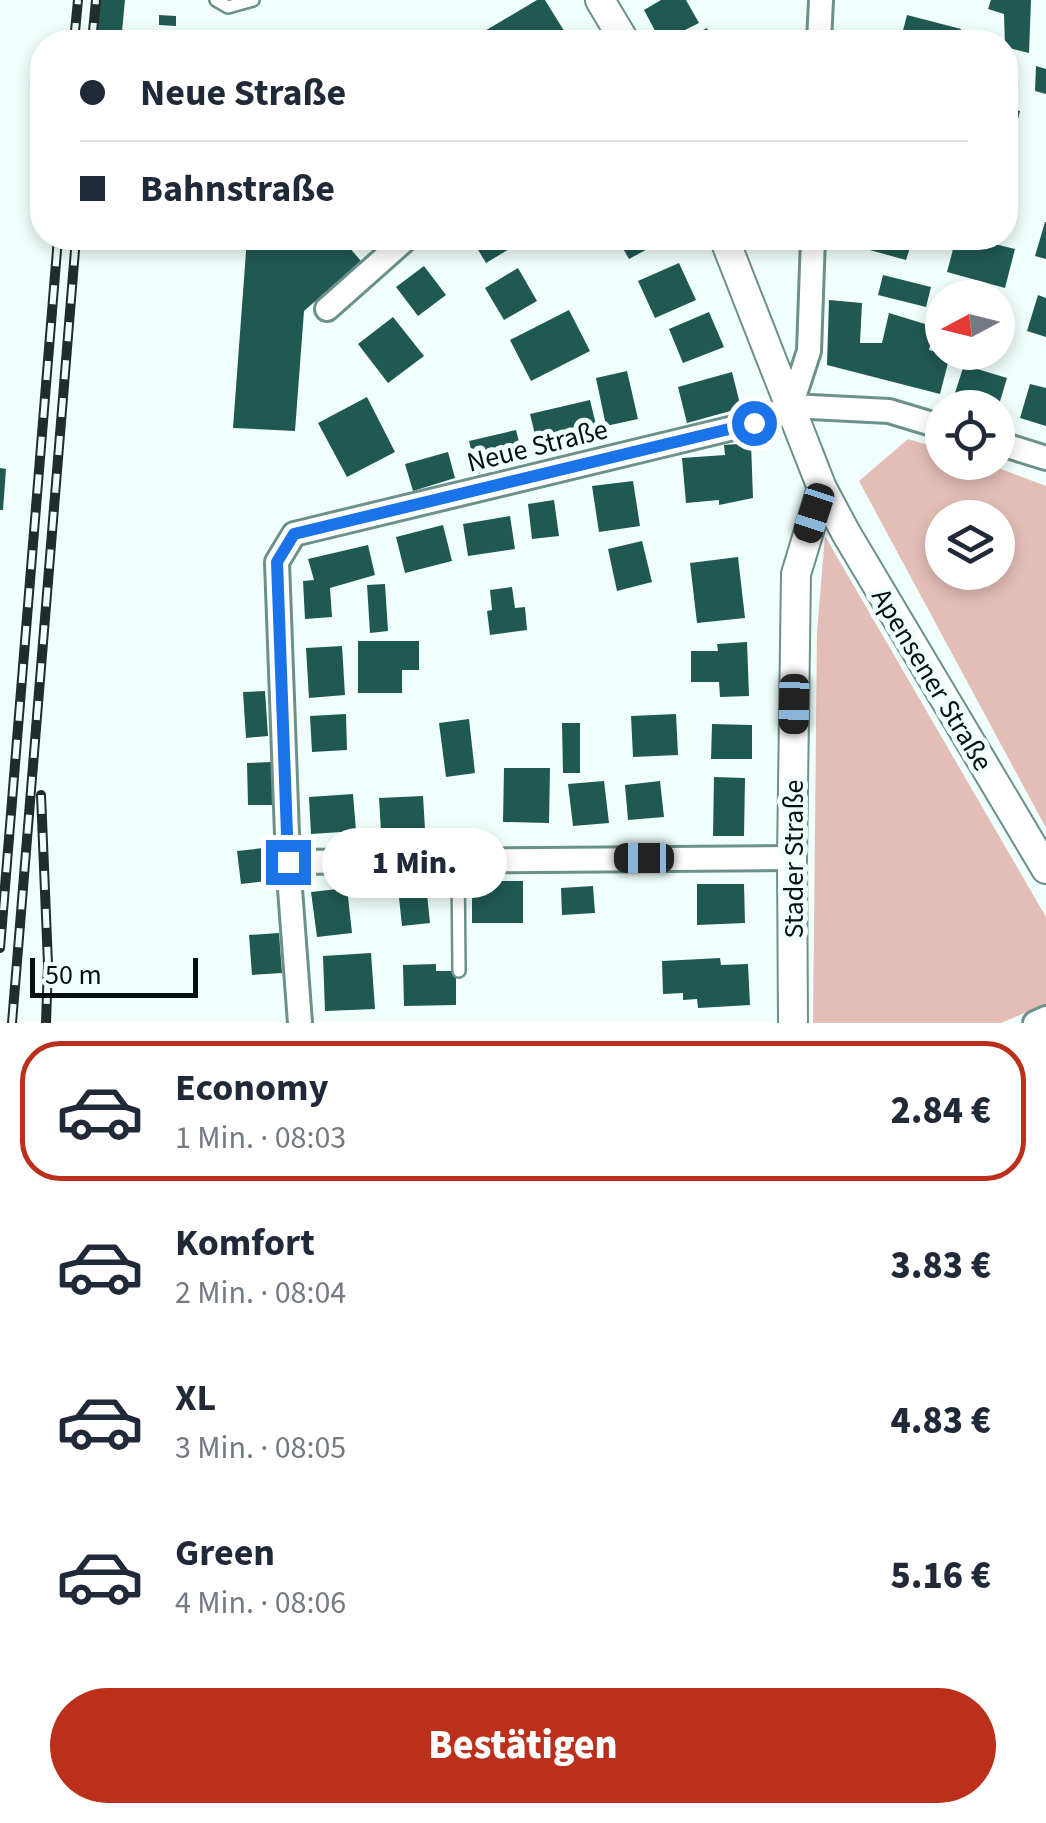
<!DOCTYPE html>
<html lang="de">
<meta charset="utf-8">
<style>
:root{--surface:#fff;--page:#f2f2f3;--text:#1f2937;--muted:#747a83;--line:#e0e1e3;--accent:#bb2f1b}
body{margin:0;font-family:"Source Sans 3",sans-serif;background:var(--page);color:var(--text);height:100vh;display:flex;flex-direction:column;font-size:38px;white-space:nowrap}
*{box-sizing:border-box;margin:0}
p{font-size:32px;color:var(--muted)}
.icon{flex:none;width:55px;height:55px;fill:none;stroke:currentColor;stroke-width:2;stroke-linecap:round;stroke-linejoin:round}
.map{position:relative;height:1023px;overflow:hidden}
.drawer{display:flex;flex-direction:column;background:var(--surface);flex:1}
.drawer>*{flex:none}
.guide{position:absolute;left:30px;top:30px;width:988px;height:220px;border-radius:40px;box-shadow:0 5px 15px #0003;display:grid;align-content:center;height:220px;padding:0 50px;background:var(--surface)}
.needle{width:65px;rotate:263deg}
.tools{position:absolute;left:925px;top:280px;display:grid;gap:20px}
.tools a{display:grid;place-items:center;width:90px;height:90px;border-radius:50%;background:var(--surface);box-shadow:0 5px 15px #0003;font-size:50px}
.scale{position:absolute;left:30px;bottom:25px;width:168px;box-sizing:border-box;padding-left:10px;border:5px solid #03100e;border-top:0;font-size:28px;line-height:35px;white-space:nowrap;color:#03100e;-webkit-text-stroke:8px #f0fffc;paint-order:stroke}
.end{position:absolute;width:45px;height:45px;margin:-22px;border:12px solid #1a73e8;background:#fff;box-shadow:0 0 0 5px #fff}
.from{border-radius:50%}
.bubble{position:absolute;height:70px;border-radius:35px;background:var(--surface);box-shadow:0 5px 15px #0003;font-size:32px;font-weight:800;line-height:70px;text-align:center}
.car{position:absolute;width:30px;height:60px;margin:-30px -15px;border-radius:12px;box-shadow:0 0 8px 2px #0007;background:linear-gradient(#222 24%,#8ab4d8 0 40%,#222 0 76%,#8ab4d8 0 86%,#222 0)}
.guide b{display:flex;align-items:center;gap:35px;height:95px;font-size:38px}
.guide b+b{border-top:2px solid var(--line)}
.guide i{width:25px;height:25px;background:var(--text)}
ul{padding:18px 0 0;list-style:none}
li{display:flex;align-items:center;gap:30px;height:140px;margin:0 20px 15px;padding:0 30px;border:5px solid transparent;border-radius:40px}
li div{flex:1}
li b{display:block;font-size:38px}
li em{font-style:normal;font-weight:800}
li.current{border-color:var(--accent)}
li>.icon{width:90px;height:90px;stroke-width:1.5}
.primary-button{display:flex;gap:20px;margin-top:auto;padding:20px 50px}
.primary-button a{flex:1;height:115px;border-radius:60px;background:var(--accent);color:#fff;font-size:40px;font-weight:800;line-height:115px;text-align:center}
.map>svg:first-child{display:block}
.green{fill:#e3beb6;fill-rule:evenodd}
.building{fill:#205952}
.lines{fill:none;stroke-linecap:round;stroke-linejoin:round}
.service-casing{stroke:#6c908a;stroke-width:16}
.minor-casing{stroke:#6c908a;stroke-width:28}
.tertiary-casing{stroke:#6c908a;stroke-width:32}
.service{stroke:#fff;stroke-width:11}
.minor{stroke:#fff;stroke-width:22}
.tertiary{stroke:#fff;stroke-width:28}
.rail-casing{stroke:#202d2b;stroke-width:10}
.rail{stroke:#f0fffc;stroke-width:6;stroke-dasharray:19;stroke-linecap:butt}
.route{stroke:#1a73e8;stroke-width:12}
.labels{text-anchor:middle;stroke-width:10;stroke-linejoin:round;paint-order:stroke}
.street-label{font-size:28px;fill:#03100e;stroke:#f0fffc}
</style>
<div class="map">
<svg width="1046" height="1023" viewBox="0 0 1046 1023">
<rect width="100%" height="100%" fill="#f0fffc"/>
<g class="green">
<path d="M 908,439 L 942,449 L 942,462 L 985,463 L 1046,486 L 1046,828 L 859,481 ZM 942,518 L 998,518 L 998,572 L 942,572 Z"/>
<polygon points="825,536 1046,917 1046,1004 1001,1023 813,1023 817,632"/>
</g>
<g class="building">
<polygon points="99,0 125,0 121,42 96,42"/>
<polygon points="537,0 545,0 571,42 466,42"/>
<polygon points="661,0 686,0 699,23 661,42 644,10"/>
<polygon points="991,0 1031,0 1029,53 1005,47 1004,14 988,9"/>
<polygon points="159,15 176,16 176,26 159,25"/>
<polygon points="907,15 961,29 957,42 900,42"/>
<polygon points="707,28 713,42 680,42"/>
<polygon points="1036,66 1046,69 1046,94 1035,91"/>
<polygon points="1005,107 1020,111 1009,154 1005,153"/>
<polygon points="1045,222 1046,222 1046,259 1035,256"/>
<polygon points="247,238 341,238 361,261 304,311 295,431 233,428"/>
<polygon points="471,238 519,238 521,242 486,263"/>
<polygon points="617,238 668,238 629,259"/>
<polygon points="857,238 913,238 906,260 855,246"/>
<polygon points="956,238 970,238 1015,249 1005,288 947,272"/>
<polygon points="679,263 696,300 655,318 638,281"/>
<polygon points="424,266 446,295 418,316 396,287"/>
<polygon points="518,268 537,301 504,320 485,288"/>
<polygon points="883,275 931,287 926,307 878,295"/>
<polygon points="1038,295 1046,298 1046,337 1027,331"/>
<polygon points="829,300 862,303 860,343 882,343 889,313 935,327 929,350 950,355 940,394 827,365"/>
<polygon points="569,310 590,351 531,381 510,340"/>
<polygon points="709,312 724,347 683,363 669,329"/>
<polygon points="393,317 424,356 388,383 358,344"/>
<polygon points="964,365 1007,378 998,408 969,408 952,402"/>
<polygon points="627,371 638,419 606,426 596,378"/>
<polygon points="732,372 741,408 687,423 678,387"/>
<polygon points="1030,384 1046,388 1046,426 1020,418"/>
<polygon points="367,397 395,452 347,477 318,423"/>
<polygon points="590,400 599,437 539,451 530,414"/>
<polygon points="516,430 524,462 477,474 469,441"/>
<polygon points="751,443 753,498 719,505 719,500 686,503 682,458 725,455 724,445"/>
<polygon points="448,452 455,478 413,491 405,464"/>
<polygon points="0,468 6,469 3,510 0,510"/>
<polygon points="633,481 640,526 599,532 592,486"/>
<polygon points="554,500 559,536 532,539 528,504"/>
<polygon points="510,516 515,549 468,556 463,524"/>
<polygon points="443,525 452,561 405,573 396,537"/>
<polygon points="642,541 652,582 617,591 608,549"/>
<polygon points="368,545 375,575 330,588 332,617 305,619 303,581 314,580 308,559"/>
<polygon points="738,557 745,618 697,623 690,563"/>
<polygon points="385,584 388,631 370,633 367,585"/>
<polygon points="512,587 515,608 525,607 527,630 490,635 487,611 492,610 490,590"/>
<polygon points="358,641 419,641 419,670 402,670 402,693 358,693"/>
<polygon points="747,642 749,696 720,697 719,682 691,682 691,651 718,651 717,644"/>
<polygon points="342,646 345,695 309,698 306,648"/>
<polygon points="265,691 268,736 246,738 243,692"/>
<polygon points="346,714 347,750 312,752 310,716"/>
<polygon points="676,714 678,755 633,757 631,716"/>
<polygon points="469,719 475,773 446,777 439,723"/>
<polygon points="562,723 580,723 580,773 563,773"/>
<polygon points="712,724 752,725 752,759 711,759"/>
<polygon points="271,762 273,805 248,805 247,763"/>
<polygon points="504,768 550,768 549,823 503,822"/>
<polygon points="714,777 745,778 744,836 713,836"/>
<polygon points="604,781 609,823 573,826 568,784"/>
<polygon points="660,781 664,817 628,820 625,785"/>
<polygon points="353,794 356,831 311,834 309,797"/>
<polygon points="423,796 425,829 381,831 379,798"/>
<polygon points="264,848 267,881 241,884 237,851"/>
<rect x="472" y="881" width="51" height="42"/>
<polygon points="697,884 744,884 745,923 697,925"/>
<polygon points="426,885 430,923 402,926 398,888"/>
<polygon points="593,886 595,913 562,915 561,888"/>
<polygon points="347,888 352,933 317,937 311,892"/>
<polygon points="279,933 282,973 252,975 249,935"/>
<polygon points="371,953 375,1009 325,1011 323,956"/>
<polygon points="720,958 721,965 748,964 750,1005 698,1008 697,999 683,1000 683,993 663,994 662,961"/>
<polygon points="436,964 436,971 456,971 456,1005 404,1006 403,965"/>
</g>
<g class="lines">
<g class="service-casing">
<g id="service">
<polyline points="216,0 228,7 253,0"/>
<polyline points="458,859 459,971"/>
</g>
</g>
<g class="minor-casing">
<g id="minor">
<polyline points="819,42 821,0"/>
<polyline points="327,309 407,238"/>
<polyline points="791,406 809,351 813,238"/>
<polyline points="998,443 1046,458"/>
<polyline points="288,862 792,858"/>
<polyline points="300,1023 288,862 277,562 294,534 754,423 791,406 889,411 942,427"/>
<polyline points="1035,1023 1046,1018"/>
</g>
</g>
<g class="tertiary-casing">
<g id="tertiary">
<polyline points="600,0 625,42"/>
<polyline points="724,238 822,488 846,533 1046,869"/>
<polyline points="793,1023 792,858 796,574 822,488"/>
</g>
</g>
<use href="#service" class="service"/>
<use href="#minor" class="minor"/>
<use href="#tertiary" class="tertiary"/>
<g class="rail-casing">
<g id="rail">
<polyline points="74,42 78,0"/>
<polyline points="92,42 96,0"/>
<polyline points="41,795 48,964 46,1023"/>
<polyline points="0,948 58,238"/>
<polyline points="12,1023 76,238"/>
</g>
</g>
<use href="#rail" class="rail"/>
</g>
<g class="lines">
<polyline class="route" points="288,862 277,562 294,534 754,423"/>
</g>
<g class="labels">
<g class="street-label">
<text transform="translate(537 445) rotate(-14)" y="10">Neue Straße</text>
<text transform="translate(933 679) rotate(59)" y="10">Apensener Straße</text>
<text transform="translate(793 859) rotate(-90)" y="10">Stader Straße</text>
</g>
</g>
</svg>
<div class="tools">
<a><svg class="needle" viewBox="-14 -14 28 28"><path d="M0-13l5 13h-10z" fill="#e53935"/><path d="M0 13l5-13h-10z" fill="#747a83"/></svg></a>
<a><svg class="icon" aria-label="locate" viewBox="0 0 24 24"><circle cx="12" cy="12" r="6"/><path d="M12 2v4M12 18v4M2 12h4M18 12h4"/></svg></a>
<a><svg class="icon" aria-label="layers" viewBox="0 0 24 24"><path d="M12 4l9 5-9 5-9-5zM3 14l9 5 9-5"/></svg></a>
</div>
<div class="scale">50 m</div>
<i class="end from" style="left:754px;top:423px"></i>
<i class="end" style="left:288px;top:862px"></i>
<div class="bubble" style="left:322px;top:828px;width:185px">1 Min.</div>
<i class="car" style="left:814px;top:513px;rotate:198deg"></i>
<i class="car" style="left:794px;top:704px;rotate:181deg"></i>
<i class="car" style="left:644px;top:858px;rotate:270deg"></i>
<div class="guide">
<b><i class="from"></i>Neue Straße</b>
<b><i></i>Bahnstraße</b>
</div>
</div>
<section class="drawer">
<ul>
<li class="current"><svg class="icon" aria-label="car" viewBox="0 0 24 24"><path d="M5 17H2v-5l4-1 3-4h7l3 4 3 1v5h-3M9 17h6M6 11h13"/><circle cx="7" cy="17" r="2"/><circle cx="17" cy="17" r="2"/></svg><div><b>Economy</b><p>1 Min. · 08:03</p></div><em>2.84 €</em></li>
<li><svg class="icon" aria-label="car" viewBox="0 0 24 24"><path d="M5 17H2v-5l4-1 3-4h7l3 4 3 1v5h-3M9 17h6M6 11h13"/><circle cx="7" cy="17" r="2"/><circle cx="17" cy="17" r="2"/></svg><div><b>Komfort</b><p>2 Min. · 08:04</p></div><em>3.83 €</em></li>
<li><svg class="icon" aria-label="car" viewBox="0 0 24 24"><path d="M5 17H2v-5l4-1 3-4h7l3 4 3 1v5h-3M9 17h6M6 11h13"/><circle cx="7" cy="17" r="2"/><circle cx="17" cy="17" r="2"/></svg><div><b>XL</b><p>3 Min. · 08:05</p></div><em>4.83 €</em></li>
<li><svg class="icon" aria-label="car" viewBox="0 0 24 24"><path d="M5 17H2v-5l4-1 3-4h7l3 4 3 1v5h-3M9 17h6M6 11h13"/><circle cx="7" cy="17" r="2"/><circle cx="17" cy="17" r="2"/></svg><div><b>Green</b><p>4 Min. · 08:06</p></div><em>5.16 €</em></li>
</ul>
<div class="primary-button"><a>Bestätigen</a></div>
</section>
